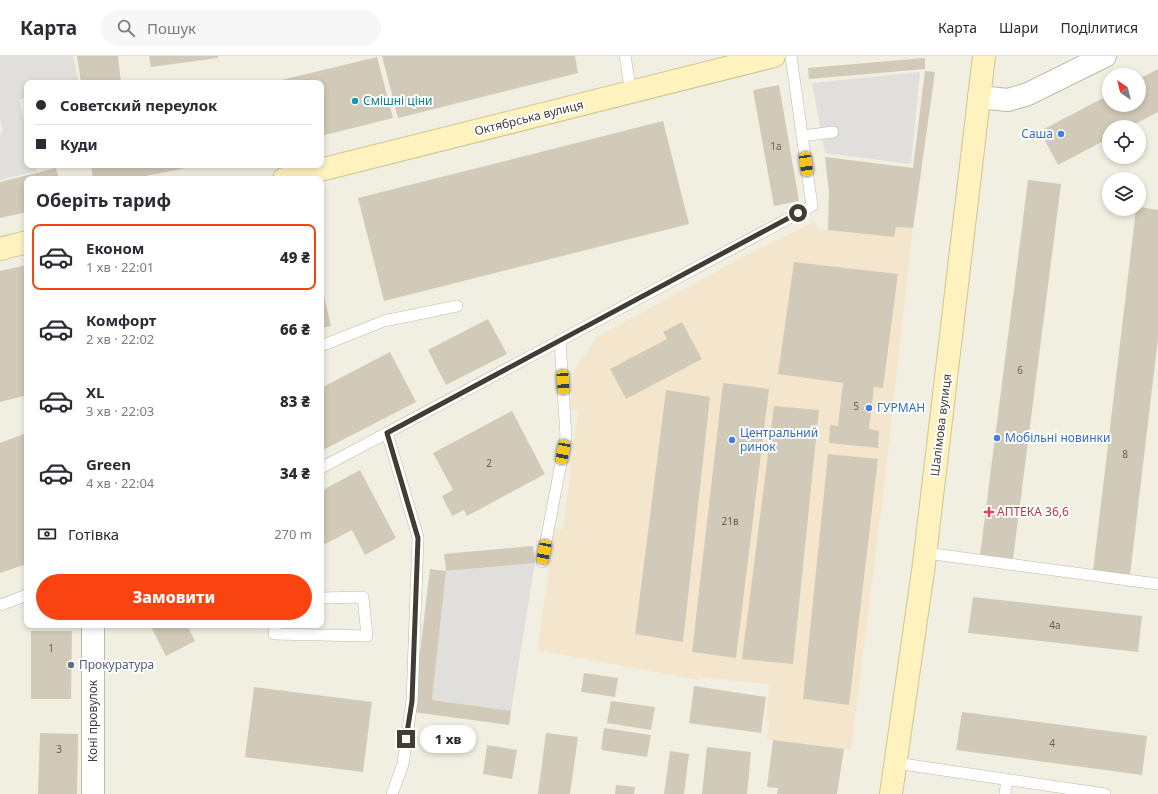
<!DOCTYPE html>
<html lang="uk">
<meta charset="utf-8">
<style>
:root{--surface:#fff;--page:#f7f7f7;--text:#2b2b33;--muted:#7c7c81;--line:#e1e1e2;--accent:#f94411}
body{margin:0;font-family:"Noto Sans",sans-serif;background:var(--page);color:var(--text);height:100vh;display:flex;flex-direction:column;font-size:15px;white-space:nowrap}
*{box-sizing:border-box;margin:0}
p{font-size:13px;color:var(--muted)}
.icon{flex:none;width:22px;height:22px;fill:none;stroke:currentColor;stroke-width:2;stroke-linecap:round;stroke-linejoin:round}
.map{position:relative;flex:1;overflow:hidden}
.sheet{position:absolute;left:24px;top:120px;width:300px;height:452px;display:flex;flex-direction:column;background:var(--surface);border-radius:8px;box-shadow:0 2px 6px #0003}
.sheet>*{flex:none}
.banner{position:absolute;left:24px;top:24px;width:300px;height:88px;border-radius:8px;box-shadow:0 2px 6px #0003;display:grid;align-content:center;height:88px;padding:0 12px;background:var(--surface)}
.needle{width:26px;rotate:325deg}
.controls{position:absolute;left:1102px;top:12px;display:grid;gap:8px}
.controls a{display:grid;place-items:center;width:44px;height:44px;border-radius:50%;background:var(--surface);box-shadow:0 2px 6px #0003;font-size:20px}
.end{position:absolute;width:18px;height:18px;margin:-9px;border:5px solid #423d33;background:#fff;box-shadow:0 0 0 2px #fff}
.from{border-radius:50%}
.bubble{position:absolute;height:28px;border-radius:14px;background:var(--surface);box-shadow:0 2px 6px #0003;font-size:13px;font-weight:800;line-height:28px;text-align:center}
.car{position:absolute;width:12px;height:24px;margin:-12px -6px;border-radius:5px;box-shadow:0 0 3px 1px #0007;background:linear-gradient(#f5c518 24%,#345 0 40%,#f5c518 0 76%,#345 0 86%,#f5c518 0)}
.banner b{display:flex;align-items:center;gap:14px;height:38px;font-size:15px}
.banner b+b{border-top:1px solid var(--line)}
.banner i{width:10px;height:10px;background:var(--text)}
ul{padding:0;list-style:none}
li{display:flex;align-items:center;gap:12px;height:66px;margin:0 8px 6px;padding:0 4px;border:2px solid transparent;border-radius:8px}
li div{flex:1}
li b{display:block;font-size:15px}
li em{font-style:normal;font-weight:800}
li.on{border-color:var(--accent)}
li>.icon{width:36px;height:36px;stroke-width:1.5}
h2{padding:0 12px;font-size:18px;line-height:48px}
.pay{display:flex;align-items:center;gap:10px;height:44px;padding:0 12px;font-size:15px}
.pay p{margin-inline-start:auto}
.button{display:flex;gap:8px;margin-top:auto;padding:8px 12px}
.button a{flex:1;height:46px;border-radius:24px;background:var(--accent);color:#fff;font-size:16px;font-weight:800;line-height:46px;text-align:center}
header{display:flex;align-items:center;gap:24px;box-sizing:border-box;height:56px;padding:0 20px;background:var(--surface);border-bottom:1px solid var(--line)}
header strong{font-size:19px}
nav{display:flex;gap:22px;margin-inline-start:auto;font-size:14px}
.search{width:280px;height:36px;background:var(--page);display:flex;align-items:center;gap:10px;box-sizing:border-box;padding:0 14px;border-radius:22px;color:var(--muted);font-size:15px}
.map>svg:first-child{display:block}
.commercial{fill:#f4e6cc}
.parking{fill:#e1dfdb}
.building{fill:#d2cab8}
.lines{fill:none;stroke-linecap:round;stroke-linejoin:round}
.service-casing{stroke:#bfb9a8;stroke-width:12}
.minor-casing{stroke:#bfb9a8;stroke-width:24}
.tertiary-casing{stroke:#bfb9a8;stroke-width:24}
.secondary-casing{stroke:#d2c591;stroke-width:24}
.service{stroke:#fff;stroke-width:11}
.minor{stroke:#fff;stroke-width:22}
.tertiary{stroke:#fff;stroke-width:22}
.secondary{stroke:#fef3bf;stroke-width:22}
.route{stroke:#423d33;stroke-width:5}
.culture-dot{fill:#0f9aa8;stroke:#fff;stroke-width:1.5}
.shop-dot{fill:#3f7fe0;stroke:#fff;stroke-width:1.5}
.health-dot{fill:#e0444e;stroke:#fff;stroke-width:1.5}
.service-dot{fill:#5c6f8a;stroke:#fff;stroke-width:1.5}
.labels{text-anchor:middle;stroke-width:4;stroke-linejoin:round;paint-order:stroke}
.number-label{font-size:10px;fill:#666054}
.culture-label{font-size:12px;fill:#0d838f;stroke:#fff;text-anchor:start}
.street-label{font-size:12px;fill:#423d33;stroke:#fff}
.shop-label{font-size:12px;fill:#366cbe;stroke:#fff;text-anchor:start}
.health-label{font-size:12px;fill:#be3a42;stroke:#fff;text-anchor:start}
.service-label{font-size:12px;fill:#4e5e75;stroke:#fff;text-anchor:start}
</style>
<header>
<strong>Карта</strong>
<div class="search"><svg class="icon" aria-label="search" viewBox="0 0 24 24"><circle cx="10" cy="10" r="6"/><path d="M15 15l6 6"/></svg>Пошук</div>
<nav><a>Карта</a><a>Шари</a><a>Поділитися</a></nav>
</header>
<div class="map">
<svg width="1158" height="738" viewBox="0 0 1158 738">
<rect width="100%" height="100%" fill="#f1eee2"/>
<polygon class="commercial" points="825,101 922,113 913,172 886,415 851,694 767,683 769,666 766,665 769,628 699,621 699,624 537,594 549,514 547,513 553,473 563,474 578,354 570,353 574,313 596,282 746,199 814,166 820,174 827,174 829,136"/>
<g class="parking">
<polygon points="0,0 73,0 79,27 27,27 27,42 19,44 27,76 27,109 35,109 37,115 0,124 0,78 3,76 0,62"/>
<polygon points="920,16 911,108 825,97 812,27"/>
<polygon points="535,507 511,655 432,644 446,515"/>
</g>
<g class="building">
<polygon points="77,0 118,0 121,27 81,27"/>
<polygon points="149,0 218,0 218,2 151,11"/>
<polygon points="382,0 575,0 578,17 398,62"/>
<polygon points="377,1 393,62 321,80 321,27 269,27"/>
<polygon points="925,2 925,13 809,23 808,12"/>
<polygon points="1158,13 1158,56 1129,71 1109,71 1109,82 1058,109 1040,75 1109,39 1109,49 1139,49 1139,23"/>
<polygon points="925,15 935,16 913,172 896,171 894,181 828,174 829,136 825,101 913,112"/>
<polygon points="779,29 799,145 774,150 753,34"/>
<polygon points="663,65 689,168 384,245 358,142"/>
<polygon points="91,109 196,109 196,110 130,123 93,123"/>
<polygon points="56,112 59,123 27,123 27,156 0,162 0,126"/>
<polygon points="1028,124 1061,128 1013,503 980,499"/>
<polygon points="1139,151 1158,154 1158,282 1130,519 1093,515 1136,153 1139,153"/>
<polygon points="794,206 898,218 883,332 874,331 869,373 879,375 878,392 829,387 830,369 838,370 843,327 778,318"/>
<polygon points="27,209 27,339 0,346 0,215"/>
<polygon points="321,228 331,270 321,272"/>
<polygon points="488,263 507,298 446,329 428,294"/>
<polygon points="682,266 702,303 626,343 610,313 667,283 663,276"/>
<polygon points="390,296 416,346 321,395 321,332"/>
<polygon points="723,327 769,333 736,602 692,596"/>
<polygon points="666,334 710,341 683,586 635,578"/>
<polygon points="774,350 819,354 793,608 742,603"/>
<polygon points="512,355 545,418 467,460 464,454 452,460 442,440 453,434 433,397"/>
<polygon points="27,377 27,508 0,517 0,387"/>
<polygon points="828,398 878,403 849,649 803,643"/>
<polygon points="360,414 396,482 365,499 352,474 321,490 321,435"/>
<polygon points="533,490 535,507 446,515 444,498"/>
<polygon points="430,513 446,515 432,644 511,655 509,669 413,656"/>
<polygon points="973,541 1142,560 1138,596 968,577"/>
<polygon points="150,569 187,569 195,585 166,600"/>
<polygon points="31,575 72,575 71,643 31,643"/>
<polygon points="584,617 618,622 615,641 581,636"/>
<polygon points="694,630 766,641 761,677 689,667"/>
<polygon points="254,631 372,646 363,716 245,701"/>
<polygon points="611,645 655,651 651,674 607,667"/>
<polygon points="962,656 1147,680 1142,719 956,694"/>
<polygon points="604,672 651,679 647,701 601,694"/>
<polygon points="40,677 78,678 77,738 38,738"/>
<polygon points="546,677 578,681 570,738 538,738"/>
<polygon points="773,684 844,693 837,738 777,738 778,732 767,731"/>
<polygon points="487,689 517,694 512,723 483,718"/>
<polygon points="707,691 751,696 747,738 702,738"/>
<polygon points="670,695 689,698 684,738 664,738"/>
<polygon points="616,729 635,731 634,738 615,738"/>
</g>
<g class="lines">
<g class="service-casing">
<g id="service">
<polyline points="625,0 631,37"/>
<polyline points="802,80 833,76"/>
<polyline points="321,290 384,265 457,250"/>
<polyline points="387,377 418,481 412,645 403,708 392,738"/>
<polyline points="321,412 812,150 791,0"/>
<polyline points="926,497 1158,528"/>
<polyline points="542,506 566,381 560,284"/>
<polyline points="0,549 27,539"/>
<polyline points="276,569 274,578 367,580 363,541 321,542"/>
<polyline points="896,707 1105,738"/>
<polyline points="1005,738 1007,723"/>
</g>
</g>
<g class="minor-casing">
<polyline id="minor" points="93,569 93,738"/>
</g>
<g class="tertiary-casing">
<polyline id="tertiary" points="979,41 1008,44 1028,38 1105,0"/>
</g>
<g class="secondary-casing">
<g id="secondary">
<polyline points="284,123 774,0"/>
<polyline points="0,193 27,186"/>
<polyline points="891,738 924,508 984,0"/>
</g>
</g>
<use href="#service" class="service"/>
<use href="#minor" class="minor"/>
<use href="#tertiary" class="tertiary"/>
<use href="#secondary" class="secondary"/>
</g>
<g class="lines">
<polyline class="route" points="406,683 412,645 418,482 387,377 798,157"/>
</g>
<circle class="culture-dot" cx="355" cy="45" r="4"/>
<g class="shop-dot">
<circle cx="1061" cy="78" r="4"/>
<circle cx="869" cy="352" r="4"/>
<circle cx="997" cy="382" r="4"/>
<circle cx="732" cy="384" r="4"/>
</g>
<path class="health-dot" d="M987 450h4v4h4v4h-4v4h-4v-4h-4v-4h4z"/>
<circle class="service-dot" cx="71" cy="609" r="4"/>
<g class="labels">
<g class="number-label">
<text x="776" y="94">1а</text>
<text x="1020" y="318">6</text>
<text x="856" y="354">5</text>
<text x="1125" y="402">8</text>
<text x="489" y="411">2</text>
<text x="730" y="469">21в</text>
<text x="1055" y="573">4а</text>
<text x="51" y="596">1</text>
<text x="1052" y="691">4</text>
<text x="59" y="697">3</text>
</g>
<g class="culture-label">
<text x="363" y="49">Смішні ціни</text>
</g>
<g class="street-label">
<text transform="translate(529 62) rotate(-14)" y="4">Октябрська вулиця</text>
<text transform="translate(941 369) rotate(-83)" y="4">Шалімова вулиця</text>
<text transform="translate(93 665) rotate(-90)" y="4">Коні провулок</text>
</g>
<g class="shop-label">
<text x="1053" y="82" text-anchor="end">Саша</text>
<text x="877" y="356">ГУРМАН</text>
<text x="740" y="381">Центральний<tspan x="740" dy="14">ринок</tspan></text>
<text x="1005" y="386">Мобільні новинки</text>
</g>
<g class="health-label">
<text x="997" y="460">АПТЕКА 36,6</text>
</g>
<g class="service-label">
<text x="79" y="613">Прокуратура</text>
</g>
</g>
</svg>
<div class="controls">
<a><svg class="needle" viewBox="-14 -14 28 28"><path d="M0-13l5 13h-10z" fill="#e53935"/><path d="M0 13l5-13h-10z" fill="#7c7c81"/></svg></a>
<a><svg class="icon" aria-label="locate" viewBox="0 0 24 24"><circle cx="12" cy="12" r="6"/><path d="M12 2v4M12 18v4M2 12h4M18 12h4"/></svg></a>
<a><svg class="icon" aria-label="layers" viewBox="0 0 24 24"><path d="M12 4l9 5-9 5-9-5zM3 14l9 5 9-5"/></svg></a>
</div>
<i class="end from" style="left:798px;top:157px"></i>
<i class="end" style="left:406px;top:683px"></i>
<div class="bubble" style="left:420px;top:669px;width:56px">1 хв</div>
<i class="car" style="left:806px;top:108px;rotate:172deg"></i>
<i class="car" style="left:563px;top:326px;rotate:177deg"></i>
<i class="car" style="left:563px;top:396px;rotate:191deg"></i>
<i class="car" style="left:544px;top:496px;rotate:191deg"></i>
<div class="banner">
<b><i class="from"></i>Советский переулок</b>
<b><i></i>Куди</b>
</div>
<section class="sheet">
<h2>Оберіть тариф</h2>
<ul>
<li class="on"><svg class="icon" aria-label="car" viewBox="0 0 24 24"><path d="M5 17H2v-5l4-1 3-4h7l3 4 3 1v5h-3M9 17h6M6 11h13"/><circle cx="7" cy="17" r="2"/><circle cx="17" cy="17" r="2"/></svg><div><b>Економ</b><p>1 хв · 22:01</p></div><em>49 ₴</em></li>
<li><svg class="icon" aria-label="car" viewBox="0 0 24 24"><path d="M5 17H2v-5l4-1 3-4h7l3 4 3 1v5h-3M9 17h6M6 11h13"/><circle cx="7" cy="17" r="2"/><circle cx="17" cy="17" r="2"/></svg><div><b>Комфорт</b><p>2 хв · 22:02</p></div><em>66 ₴</em></li>
<li><svg class="icon" aria-label="car" viewBox="0 0 24 24"><path d="M5 17H2v-5l4-1 3-4h7l3 4 3 1v5h-3M9 17h6M6 11h13"/><circle cx="7" cy="17" r="2"/><circle cx="17" cy="17" r="2"/></svg><div><b>XL</b><p>3 хв · 22:03</p></div><em>83 ₴</em></li>
<li><svg class="icon" aria-label="car" viewBox="0 0 24 24"><path d="M5 17H2v-5l4-1 3-4h7l3 4 3 1v5h-3M9 17h6M6 11h13"/><circle cx="7" cy="17" r="2"/><circle cx="17" cy="17" r="2"/></svg><div><b>Green</b><p>4 хв · 22:04</p></div><em>34 ₴</em></li>
</ul>
<div class="pay"><svg class="icon" aria-label="cash" viewBox="0 0 24 24"><path d="M3 7h18v10H3z"/><circle cx="12" cy="12" r="2"/></svg>Готівка<p>270 m</p></div>
<div class="button"><a>Замовити</a></div>
</section>
</div>
